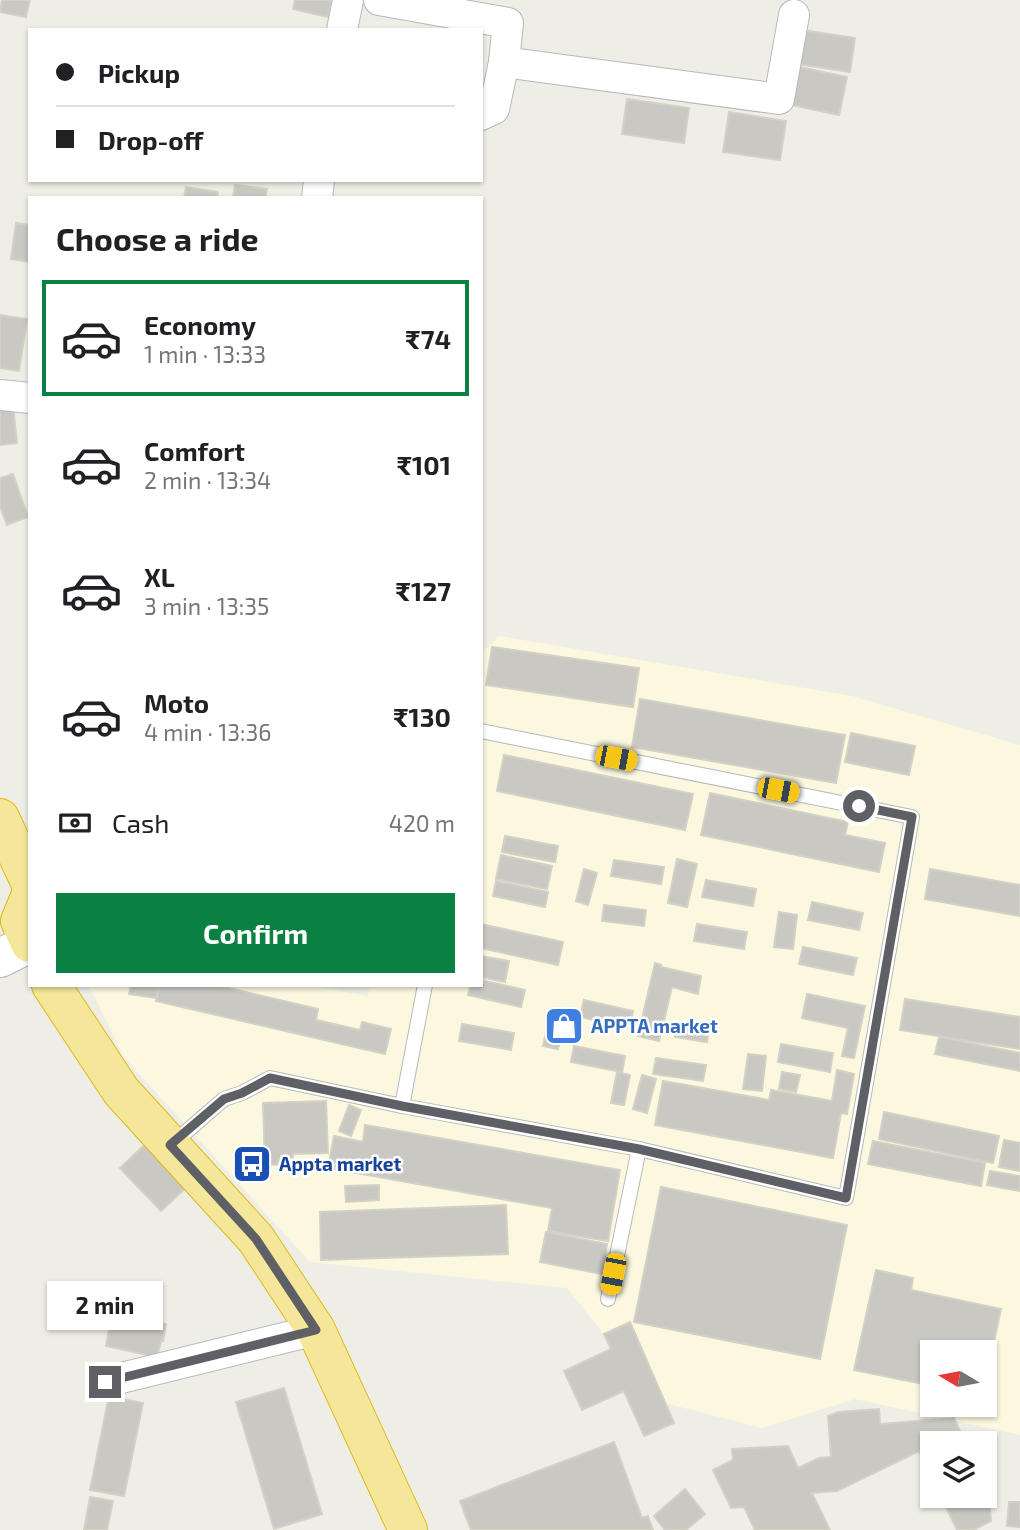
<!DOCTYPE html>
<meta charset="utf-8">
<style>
:root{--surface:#fff;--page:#f6f6f6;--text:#202124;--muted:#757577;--line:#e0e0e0;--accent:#0b8043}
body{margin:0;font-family:"Exo 2",sans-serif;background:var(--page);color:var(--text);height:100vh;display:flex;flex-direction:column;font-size:26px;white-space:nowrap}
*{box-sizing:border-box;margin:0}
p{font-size:23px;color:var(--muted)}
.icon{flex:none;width:38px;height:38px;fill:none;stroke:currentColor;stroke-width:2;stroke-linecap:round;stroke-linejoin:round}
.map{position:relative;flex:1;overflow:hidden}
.drawer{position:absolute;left:28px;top:196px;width:455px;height:791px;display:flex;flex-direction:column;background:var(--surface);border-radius:0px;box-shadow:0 2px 5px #0004}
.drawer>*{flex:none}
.hud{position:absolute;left:28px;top:28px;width:455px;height:154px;border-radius:0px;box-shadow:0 2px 5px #0004;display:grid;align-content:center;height:154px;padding:0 28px;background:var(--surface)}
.needle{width:46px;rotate:280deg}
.buttons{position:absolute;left:920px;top:1340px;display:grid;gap:14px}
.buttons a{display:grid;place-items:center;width:77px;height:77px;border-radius:0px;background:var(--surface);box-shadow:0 2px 5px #0004;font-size:35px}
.end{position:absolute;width:32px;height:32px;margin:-16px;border:9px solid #5e6065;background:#fff;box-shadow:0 0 0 4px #fff}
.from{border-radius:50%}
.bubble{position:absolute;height:49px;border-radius:0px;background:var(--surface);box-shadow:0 2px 5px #0004;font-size:23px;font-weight:700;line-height:49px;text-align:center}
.car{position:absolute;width:21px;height:42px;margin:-21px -10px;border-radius:9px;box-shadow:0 0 5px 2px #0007;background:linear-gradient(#f5c518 24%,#345 0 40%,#f5c518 0 76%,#345 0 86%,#f5c518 0)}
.hud b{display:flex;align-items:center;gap:24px;height:66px;font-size:26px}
.hud b+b{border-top:2px solid var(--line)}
.hud i{width:18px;height:18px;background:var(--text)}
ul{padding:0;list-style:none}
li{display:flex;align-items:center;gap:21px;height:116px;margin:0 14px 10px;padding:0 14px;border:4px solid transparent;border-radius:0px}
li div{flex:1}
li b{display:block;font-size:26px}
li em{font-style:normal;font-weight:700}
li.on{border-color:var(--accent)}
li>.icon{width:63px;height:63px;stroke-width:1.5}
h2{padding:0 28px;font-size:32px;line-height:84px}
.pay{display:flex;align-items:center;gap:18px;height:77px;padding:0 28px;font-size:26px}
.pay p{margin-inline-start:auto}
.button{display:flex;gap:14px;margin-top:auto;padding:14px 28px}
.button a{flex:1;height:80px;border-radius:0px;background:var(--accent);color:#fff;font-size:28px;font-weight:700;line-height:80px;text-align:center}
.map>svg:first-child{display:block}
.commercial{fill:#fbf8df;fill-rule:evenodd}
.building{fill:#cac8c3;stroke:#d3d0c5;stroke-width:2}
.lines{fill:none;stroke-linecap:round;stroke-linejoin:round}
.lane-casing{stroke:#b6b8bc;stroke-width:16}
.street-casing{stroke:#b6b8bc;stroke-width:32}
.secondary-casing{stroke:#b5b7bc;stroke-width:40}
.highway-casing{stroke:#e0b815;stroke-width:40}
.lane{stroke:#fff;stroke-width:14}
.street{stroke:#fff;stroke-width:30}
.secondary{stroke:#fff;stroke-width:38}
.highway{stroke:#f4e799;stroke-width:38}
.route{stroke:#5e6065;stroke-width:9}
.labels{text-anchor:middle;stroke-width:5;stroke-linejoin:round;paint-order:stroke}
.shop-label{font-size:19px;font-weight:bold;fill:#366cbe;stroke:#fff;text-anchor:start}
.transit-label{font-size:19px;font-weight:bold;fill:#164399;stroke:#fff;text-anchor:start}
</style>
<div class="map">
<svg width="1020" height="1530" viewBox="0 0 1020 1530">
<rect width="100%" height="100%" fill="#efeee6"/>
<path class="commercial" d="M 499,636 L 852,696 L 1020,745 L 1020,1435 L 855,1399 L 762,1428 L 657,1401 L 567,1288 L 310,1262 L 123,1056 L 89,985 L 309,985 L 368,996 L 370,985 L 481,985 L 481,654 ZM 933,1353 L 985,1353 L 985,1405 L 933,1405 Z"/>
<g class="building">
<polygon points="2,0 30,0 26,17 0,12"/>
<polygon points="295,0 331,0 328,17 293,9"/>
<polygon points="803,30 855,38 850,72 797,64"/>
<polygon points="795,66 847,77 839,115 787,104"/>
<polygon points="627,99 689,108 684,143 622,134"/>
<polygon points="729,112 786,121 780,160 723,152"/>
<polygon points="235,185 267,189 265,198 233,198"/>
<polygon points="186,187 218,192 217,198 184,198"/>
<polygon points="16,223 30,225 30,262 11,259"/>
<polygon points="0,315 27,319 19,371 0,368"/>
<polygon points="13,405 17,443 0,445 0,406"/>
<polygon points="13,474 28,517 7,525 0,506 0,478"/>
<polygon points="492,647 639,668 633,707 486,685"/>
<polygon points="640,699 845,735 836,783 632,747"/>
<polygon points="851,733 915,746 909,775 845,762"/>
<polygon points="504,755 693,794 685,830 497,791"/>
<polygon points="710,793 848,822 845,835 885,843 879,872 701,835"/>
<polygon points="505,836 558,846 555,862 502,852"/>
<polygon points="501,855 552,866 547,889 496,879"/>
<polygon points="677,859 697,864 687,907 668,903"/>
<polygon points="614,860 664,867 661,884 611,876"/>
<polygon points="584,869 597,873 588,905 576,901"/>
<polygon points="930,869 1020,885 1020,916 925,899"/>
<polygon points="706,880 756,889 753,906 702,897"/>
<polygon points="496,881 548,892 545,907 493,896"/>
<polygon points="812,902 863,913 859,930 808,920"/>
<polygon points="604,905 646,910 644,926 602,921"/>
<polygon points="779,912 797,915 793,949 774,947"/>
<polygon points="481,924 563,942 558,965 481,948"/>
<polygon points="697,924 747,932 744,949 694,941"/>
<polygon points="803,947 857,958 853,975 799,964"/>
<polygon points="481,956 509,961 505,982 481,977"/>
<polygon points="655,963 661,965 661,967 701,976 698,994 672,987 659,1041 638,1036"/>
<polygon points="481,980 525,990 521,1007 468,995 471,985 481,985"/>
<polygon points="131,985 158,985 157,998 129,994"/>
<polygon points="160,985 216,985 318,1009 316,1020 360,1030 362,1022 391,1029 385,1054 156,1001"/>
<polygon points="807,994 865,1006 854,1058 842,1056 848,1028 802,1018"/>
<polygon points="905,999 1020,1017 1020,1049 900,1030"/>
<polygon points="584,1000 633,1011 630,1028 580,1017"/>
<polygon points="551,1010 567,1014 558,1049 543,1046"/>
<polygon points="677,1023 709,1028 707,1042 675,1037"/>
<polygon points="462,1024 514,1033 511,1050 459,1041"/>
<polygon points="939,1037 1020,1053 1020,1071 935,1054"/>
<polygon points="781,1044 833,1053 830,1072 778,1062"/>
<polygon points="574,1046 625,1056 622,1072 571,1062"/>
<polygon points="748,1054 766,1056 762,1091 743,1089"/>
<polygon points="656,1058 706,1065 703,1081 653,1074"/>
<polygon points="837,1070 854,1074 847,1114 841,1113 833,1158 655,1125 663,1081 769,1100 771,1090 832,1101"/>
<polygon points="617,1072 630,1075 624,1105 611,1103"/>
<polygon points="782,1072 800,1075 796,1092 779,1089"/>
<polygon points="642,1075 656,1079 647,1113 633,1109"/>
<polygon points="326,1101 328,1153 293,1154 293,1164 265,1165 263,1103"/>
<polygon points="349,1105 361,1110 351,1136 339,1131"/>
<polygon points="884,1112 999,1136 993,1163 879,1139"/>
<polygon points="365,1125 620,1170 608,1241 548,1231 552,1208 328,1168 334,1136 363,1142"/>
<polygon points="153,1137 194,1180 161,1211 120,1168"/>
<polygon points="1004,1140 1020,1143 1020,1171 999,1167"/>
<polygon points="873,1141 985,1163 981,1186 868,1164"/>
<polygon points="990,1171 1020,1176 1020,1191 987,1185"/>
<polygon points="379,1185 379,1200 346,1202 345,1186"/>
<polygon points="661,1187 847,1225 820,1359 634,1322"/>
<polygon points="506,1205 508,1254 321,1260 320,1212"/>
<polygon points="546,1232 607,1244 602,1274 540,1262"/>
<polygon points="876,1270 913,1278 911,1290 1001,1309 985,1384 985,1353 933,1353 933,1386 854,1370"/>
<polygon points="112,1313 166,1324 163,1341 161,1341 157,1357 106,1346"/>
<polygon points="630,1322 674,1423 644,1436 624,1391 582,1410 564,1371 611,1349 604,1334"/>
<polygon points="284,1388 322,1514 274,1529 236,1402"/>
<polygon points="109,1396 143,1403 124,1496 90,1490"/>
<polygon points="879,1409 880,1424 954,1418 966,1444 933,1444 933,1479 919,1451 837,1491 812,1493 830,1530 755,1530 744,1507 731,1508 713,1470 733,1460 732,1449 788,1446 798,1468 819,1458 831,1457 828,1416 838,1412"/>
<polygon points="614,1442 642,1518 648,1516 653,1530 471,1530 460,1501"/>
<polygon points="985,1446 991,1521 973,1530 957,1530 941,1496 985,1496"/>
<polygon points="685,1489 705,1514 686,1530 665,1530 654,1516"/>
<polygon points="90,1497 113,1501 107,1530 84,1530"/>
<polygon points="1009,1502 1020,1502 1020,1527 1007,1526"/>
</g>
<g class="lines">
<g class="lane-casing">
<g id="lane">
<polyline points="402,1106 425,985"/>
<polyline points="172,1144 224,1099 242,1093 270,1078 402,1106 639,1149 846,1198 912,817 481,731"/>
<polyline points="608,1299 639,1149"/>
</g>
</g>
<g class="street-casing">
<g id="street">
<polyline points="379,0 508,23 504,62 779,99 794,15"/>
<polyline points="342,30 348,0"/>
<polyline points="481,115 494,109 504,62"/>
<polyline points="317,198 319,180"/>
<polyline points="0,395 30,398"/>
<polyline points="105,1382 316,1330"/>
</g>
</g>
<g class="secondary-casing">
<polyline id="secondary" points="0,958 30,943"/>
</g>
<g class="highway-casing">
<g id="highway">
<polyline points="0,818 30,882"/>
<polyline points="30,897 20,921 30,943"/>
<polyline points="51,985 121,1091 256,1239 316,1330 408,1530"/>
</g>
</g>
<use href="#lane" class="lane"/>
<use href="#street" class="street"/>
<use href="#secondary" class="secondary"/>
<use href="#highway" class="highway"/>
</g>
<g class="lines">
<polyline class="route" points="105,1382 316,1330 256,1239 170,1145 224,1099 242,1093 270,1078 402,1106 639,1149 846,1198 912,817 859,806"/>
</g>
<defs>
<g id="shop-square" transform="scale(2.0125)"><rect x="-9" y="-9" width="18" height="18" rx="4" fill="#3f7fe0" stroke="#fff"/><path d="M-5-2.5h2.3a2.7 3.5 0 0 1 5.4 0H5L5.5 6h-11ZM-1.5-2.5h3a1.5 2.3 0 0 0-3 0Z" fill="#fff"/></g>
<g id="bus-square" transform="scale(2.0125)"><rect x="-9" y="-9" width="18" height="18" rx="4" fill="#1a4fb4" stroke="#fff"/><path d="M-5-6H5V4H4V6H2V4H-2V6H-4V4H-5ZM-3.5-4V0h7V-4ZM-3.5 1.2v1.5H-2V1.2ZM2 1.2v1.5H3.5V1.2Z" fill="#fff"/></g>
</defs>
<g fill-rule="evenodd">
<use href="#shop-square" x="564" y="1026"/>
<use href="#bus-square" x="252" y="1164"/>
</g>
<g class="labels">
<g class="shop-label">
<text x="591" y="1033">APPTA market</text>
</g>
<g class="transit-label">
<text x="279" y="1171">Appta market</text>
</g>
</g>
</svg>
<div class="buttons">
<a><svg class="needle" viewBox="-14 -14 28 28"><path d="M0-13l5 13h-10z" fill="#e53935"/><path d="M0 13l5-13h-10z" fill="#757577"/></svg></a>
<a><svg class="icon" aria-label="layers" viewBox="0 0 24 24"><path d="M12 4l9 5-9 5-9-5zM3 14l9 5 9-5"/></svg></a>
</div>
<i class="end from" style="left:859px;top:806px"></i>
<i class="end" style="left:105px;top:1382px"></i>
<div class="bubble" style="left:47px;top:1281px;width:116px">2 min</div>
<i class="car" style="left:616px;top:758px;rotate:101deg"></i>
<i class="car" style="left:778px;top:790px;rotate:101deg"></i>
<i class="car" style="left:613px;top:1274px;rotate:191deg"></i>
<div class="hud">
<b><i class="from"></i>Pickup</b>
<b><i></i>Drop-off</b>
</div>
<section class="drawer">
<h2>Choose a ride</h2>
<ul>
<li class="on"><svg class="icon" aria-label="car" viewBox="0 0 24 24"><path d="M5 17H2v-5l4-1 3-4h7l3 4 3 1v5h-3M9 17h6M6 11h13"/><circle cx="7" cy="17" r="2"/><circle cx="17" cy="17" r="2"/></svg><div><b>Economy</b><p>1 min · 13:33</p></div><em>₹74</em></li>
<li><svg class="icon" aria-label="car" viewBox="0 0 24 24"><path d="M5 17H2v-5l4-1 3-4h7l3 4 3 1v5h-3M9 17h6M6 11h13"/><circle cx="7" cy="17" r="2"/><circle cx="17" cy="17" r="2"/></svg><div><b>Comfort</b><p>2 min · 13:34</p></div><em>₹101</em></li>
<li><svg class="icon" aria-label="car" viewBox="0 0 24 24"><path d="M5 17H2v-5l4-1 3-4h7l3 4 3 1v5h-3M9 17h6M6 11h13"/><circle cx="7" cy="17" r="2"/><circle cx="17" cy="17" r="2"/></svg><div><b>XL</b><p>3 min · 13:35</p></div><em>₹127</em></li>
<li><svg class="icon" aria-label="car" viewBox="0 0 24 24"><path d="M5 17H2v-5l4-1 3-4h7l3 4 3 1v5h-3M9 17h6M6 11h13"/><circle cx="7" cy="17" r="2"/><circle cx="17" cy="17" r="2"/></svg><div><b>Moto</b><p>4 min · 13:36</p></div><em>₹130</em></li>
</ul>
<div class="pay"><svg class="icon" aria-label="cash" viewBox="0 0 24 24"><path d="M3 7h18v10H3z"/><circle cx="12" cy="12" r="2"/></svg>Cash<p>420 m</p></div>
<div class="button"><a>Confirm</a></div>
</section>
</div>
